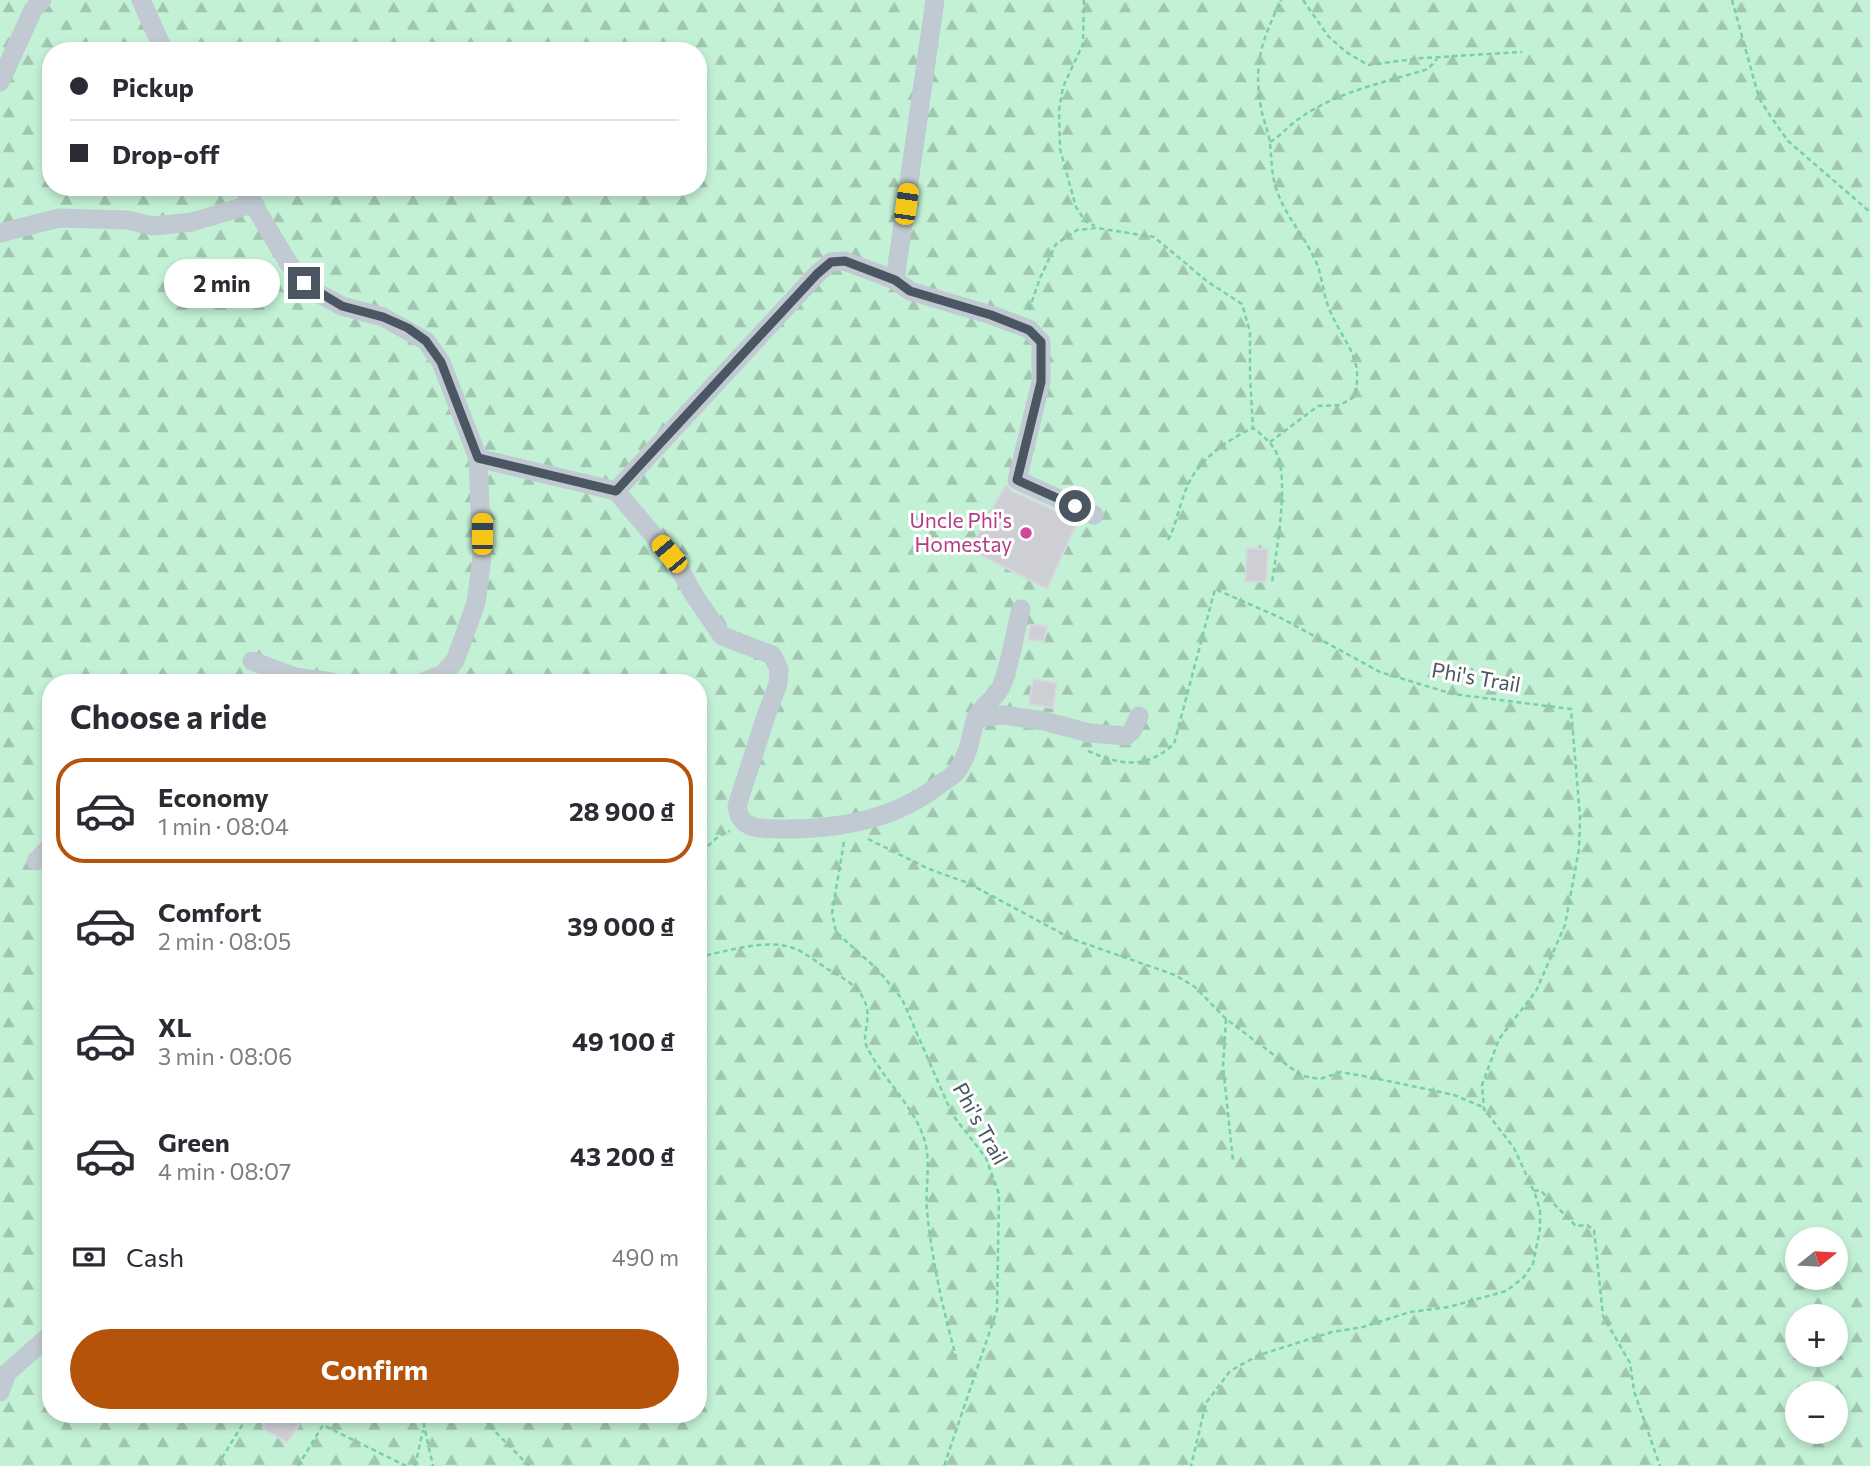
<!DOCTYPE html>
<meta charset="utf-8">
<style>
:root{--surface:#fff;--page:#f7f7f7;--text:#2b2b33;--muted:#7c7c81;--line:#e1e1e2;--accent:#b45309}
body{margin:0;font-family:Commissioner,sans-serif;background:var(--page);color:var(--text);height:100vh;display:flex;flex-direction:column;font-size:26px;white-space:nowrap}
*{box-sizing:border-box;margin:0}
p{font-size:23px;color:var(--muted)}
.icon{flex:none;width:38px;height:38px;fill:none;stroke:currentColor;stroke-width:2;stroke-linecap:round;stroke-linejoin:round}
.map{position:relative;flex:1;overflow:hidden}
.side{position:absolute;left:42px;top:674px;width:665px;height:749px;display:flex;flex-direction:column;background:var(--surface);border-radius:28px;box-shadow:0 4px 10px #0003}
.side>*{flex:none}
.top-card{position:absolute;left:42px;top:42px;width:665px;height:154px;border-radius:28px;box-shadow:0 4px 10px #0003;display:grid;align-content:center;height:154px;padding:0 28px;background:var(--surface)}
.needle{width:46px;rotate:72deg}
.fabs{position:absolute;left:1785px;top:1227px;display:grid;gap:14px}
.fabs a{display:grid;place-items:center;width:63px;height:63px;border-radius:50%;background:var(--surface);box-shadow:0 4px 10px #0003;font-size:35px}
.end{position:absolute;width:32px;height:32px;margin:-16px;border:9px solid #4a5661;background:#fff;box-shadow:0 0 0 4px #fff}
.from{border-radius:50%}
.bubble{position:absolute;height:49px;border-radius:24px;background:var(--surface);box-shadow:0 4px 10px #0003;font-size:23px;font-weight:700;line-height:49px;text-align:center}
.car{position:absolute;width:21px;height:42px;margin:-21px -10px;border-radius:9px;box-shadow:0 0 5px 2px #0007;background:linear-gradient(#f5c518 24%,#345 0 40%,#f5c518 0 76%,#345 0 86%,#f5c518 0)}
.top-card b{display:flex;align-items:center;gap:24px;height:66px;font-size:26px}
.top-card b+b{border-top:2px solid var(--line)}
.top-card i{width:18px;height:18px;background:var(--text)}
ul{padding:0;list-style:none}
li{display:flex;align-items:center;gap:21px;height:105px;margin:0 14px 10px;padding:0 14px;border:4px solid transparent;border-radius:28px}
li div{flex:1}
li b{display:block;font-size:26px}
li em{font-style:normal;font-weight:700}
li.active{border-color:var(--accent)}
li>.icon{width:63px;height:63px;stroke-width:1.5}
h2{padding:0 28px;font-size:32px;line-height:84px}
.pay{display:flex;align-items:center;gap:18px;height:77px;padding:0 28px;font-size:26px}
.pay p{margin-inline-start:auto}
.cta{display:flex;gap:14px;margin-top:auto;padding:14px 28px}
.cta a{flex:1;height:80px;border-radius:42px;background:var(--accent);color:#fff;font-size:28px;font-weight:700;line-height:80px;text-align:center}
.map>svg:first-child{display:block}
.forest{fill:url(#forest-firs);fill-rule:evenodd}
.building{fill:#cdcfd5;stroke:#d7d9de;stroke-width:2}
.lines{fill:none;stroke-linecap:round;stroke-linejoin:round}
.path{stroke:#7ad0a6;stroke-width:2.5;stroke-dasharray:5 3.5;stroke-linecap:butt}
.street{stroke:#c1cad2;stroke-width:19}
.route{stroke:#4a5661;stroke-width:9}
.hotel-dot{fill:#d1479c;stroke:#fff;stroke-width:2.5}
.labels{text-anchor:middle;stroke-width:6;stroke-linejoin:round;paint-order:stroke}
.hotel-label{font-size:21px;fill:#b23c85;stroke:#fff;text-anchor:end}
.street-label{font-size:21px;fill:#4a5661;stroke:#fff}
</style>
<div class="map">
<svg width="1870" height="1466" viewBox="0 0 1870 1466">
<defs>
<pattern id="forest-firs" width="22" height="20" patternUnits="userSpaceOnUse" patternTransform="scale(1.75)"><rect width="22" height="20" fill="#c3f1d5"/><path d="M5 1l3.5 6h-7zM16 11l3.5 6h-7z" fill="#a0c6b0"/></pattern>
</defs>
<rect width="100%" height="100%" fill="#f5f3f3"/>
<path class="forest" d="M 0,0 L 1870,0 L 1870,1466 L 0,1466 ZM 51,51 L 698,51 L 698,187 L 51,187 ZM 51,682 L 698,682 L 698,1414 L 51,1414 ZM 1797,1239 L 1836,1239 L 1836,1278 L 1797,1278 ZM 1797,1316 L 1836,1316 L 1836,1354 L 1797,1354 ZM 1797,1393 L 1836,1393 L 1836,1432 L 1797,1432 Z"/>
<g class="building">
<polygon points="1006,485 1012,491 1078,521 1047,589 969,549"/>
<polygon points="1247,548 1268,549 1266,582 1245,581"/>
<polygon points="1030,625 1047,626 1044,641 1028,640"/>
<polygon points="1033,679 1057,683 1053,708 1029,704"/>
<polygon points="270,1414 282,1414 299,1425 287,1443 263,1428"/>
</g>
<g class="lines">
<g class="path">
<polyline points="1084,0 1083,44 1063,87 1059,110 1060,149 1076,207 1085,221 1095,226"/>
<polyline points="1303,0 1328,36 1346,52 1368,65 1422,58 1522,52"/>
<polyline points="1732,0 1759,98 1771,117 1788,141 1870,212"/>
<path d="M 1270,142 C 1282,135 1289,125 1300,118 C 1336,92 1386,82 1428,69 L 1437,59"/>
<path d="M 1029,310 L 1040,278 L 1056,244 L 1077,230 L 1097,228 L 1154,237 L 1208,282 L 1242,304 L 1250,332 L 1250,377 L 1253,428 C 1262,435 1270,441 1276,452 C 1290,479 1276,552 1272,583"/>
<path d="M 1270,442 L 1318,406 L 1340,405 L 1354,397 C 1365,359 1345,345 1331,313 C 1323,297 1323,278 1316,262 C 1306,238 1286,217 1277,191 C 1271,175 1272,161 1270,144 C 1269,132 1263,120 1261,108 C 1253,62 1262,41 1281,0"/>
<path d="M 1168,540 C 1177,523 1179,505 1187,487 C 1198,460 1227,440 1253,428"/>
<path d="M 1088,751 C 1121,765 1145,770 1174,744 L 1215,589 L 1281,618 L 1380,672 L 1453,694 L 1571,709 L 1580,817 L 1579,849 L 1565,925 L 1536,991 L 1499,1039 L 1482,1085 L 1484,1109 L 1514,1148 L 1535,1194 L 1540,1210 L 1540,1229 L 1533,1264 L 1523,1278 L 1506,1291 L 1449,1307 L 1410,1312 L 1363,1327 L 1332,1332 L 1259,1355 L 1230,1371 L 1206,1403 L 1191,1466"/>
<polyline points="868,839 929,869 968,883 1072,939 1175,975 1195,987 1226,1019 1302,1076 1320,1079 1341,1072 1379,1079 1454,1095 1483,1107"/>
<polyline points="844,842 832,913 836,932 878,970 902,999 952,1114 986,1158 999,1194 997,1310 944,1466"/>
<path d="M 698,860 C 706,846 715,837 730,831"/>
<path d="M 698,957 C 724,952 767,938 793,948 C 805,952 818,963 829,970 C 840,976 856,985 862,996 C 875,1017 860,1034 867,1047 C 882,1078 916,1108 925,1142 C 931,1164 925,1188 927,1211 C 932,1261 943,1309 956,1357"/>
<polyline points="1226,1019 1223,1066 1233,1161"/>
<polyline points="1534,1191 1540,1190 1576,1226 1587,1225 1594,1230 1603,1316 1630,1363 1634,1391 1660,1466"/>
<polyline points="425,1414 424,1426 433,1466"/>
<polyline points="478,1414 529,1466"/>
<polyline points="221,1466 220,1461 249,1414"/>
<polyline points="298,1466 323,1425 406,1466"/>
<polyline points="415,1466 423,1430"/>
</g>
<g class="street">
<polyline points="141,0 164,51"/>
<polyline points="0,82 33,10 42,0"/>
<polyline points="243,187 289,264 304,283 323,296 342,306 383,317 426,341 441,362 478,458 482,557 476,603 455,661 443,674 423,682"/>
<polyline points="0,233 59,218 127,220 153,226 192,222 252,204"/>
<polyline points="895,280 935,0"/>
<polyline points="478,458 616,491 817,274 831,262 845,261 895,280 910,291 991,315 1029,329 1041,342 1041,382 1017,480 1094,515"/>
<path d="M 616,491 L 675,561 L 694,595 L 722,636 L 772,655 L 779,669 L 778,684 L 766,716 L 737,806 C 740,832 763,828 783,829 C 839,829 895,820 940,784 C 946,780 953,776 957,771 C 969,755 970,739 975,721 C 979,708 995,699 1001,687 C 1010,667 1015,632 1021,609"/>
<polyline points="252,661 295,677 332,682"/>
<polyline points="976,718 1003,715 1044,721 1089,733 1126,736 1132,731 1139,716"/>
<polyline points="36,861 51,846"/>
<polyline points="0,1392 7,1373 51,1334"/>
</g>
</g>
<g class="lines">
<polyline class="route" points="304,283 342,306 383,317 408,328 426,341 441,362 478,458 616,491 817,274 831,262 845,261 895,280 910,291 991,315 1029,330 1041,342 1041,382 1017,480 1075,506"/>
</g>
<circle class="hotel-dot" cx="1026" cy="533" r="7"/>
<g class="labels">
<g class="hotel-label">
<text x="1012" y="528">Uncle Phi's<tspan x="1012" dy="24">Homestay</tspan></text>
</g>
<g class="street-label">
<text transform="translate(1476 678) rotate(10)" y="7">Phi's Trail</text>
<text transform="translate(980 1124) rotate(61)" y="7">Phi's Trail</text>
</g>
</g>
</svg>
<div class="fabs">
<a><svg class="needle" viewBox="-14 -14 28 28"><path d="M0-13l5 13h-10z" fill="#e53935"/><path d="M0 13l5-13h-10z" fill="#7c7c81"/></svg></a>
<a>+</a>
<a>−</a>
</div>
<i class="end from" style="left:1075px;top:506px"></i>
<i class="end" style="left:304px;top:283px"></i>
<div class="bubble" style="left:164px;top:259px;width:116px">2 min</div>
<i class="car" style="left:906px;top:204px;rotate:8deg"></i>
<i class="car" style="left:482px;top:534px;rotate:0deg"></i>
<i class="car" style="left:669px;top:554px;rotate:320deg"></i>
<div class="top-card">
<b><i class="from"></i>Pickup</b>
<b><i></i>Drop-off</b>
</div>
<section class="side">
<h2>Choose a ride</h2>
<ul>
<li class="active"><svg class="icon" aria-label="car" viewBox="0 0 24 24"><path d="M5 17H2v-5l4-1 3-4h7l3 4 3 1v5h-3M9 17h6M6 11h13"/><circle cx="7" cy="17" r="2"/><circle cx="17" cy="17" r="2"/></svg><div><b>Economy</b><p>1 min · 08:04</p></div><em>28 900 ₫</em></li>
<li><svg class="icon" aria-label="car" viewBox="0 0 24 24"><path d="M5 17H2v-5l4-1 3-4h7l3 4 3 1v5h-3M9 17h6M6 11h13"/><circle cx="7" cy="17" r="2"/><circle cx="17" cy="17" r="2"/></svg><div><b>Comfort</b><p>2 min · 08:05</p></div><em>39 000 ₫</em></li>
<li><svg class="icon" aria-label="car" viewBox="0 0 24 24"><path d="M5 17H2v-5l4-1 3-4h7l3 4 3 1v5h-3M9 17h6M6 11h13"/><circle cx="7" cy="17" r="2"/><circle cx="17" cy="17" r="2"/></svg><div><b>XL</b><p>3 min · 08:06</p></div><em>49 100 ₫</em></li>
<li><svg class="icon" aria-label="car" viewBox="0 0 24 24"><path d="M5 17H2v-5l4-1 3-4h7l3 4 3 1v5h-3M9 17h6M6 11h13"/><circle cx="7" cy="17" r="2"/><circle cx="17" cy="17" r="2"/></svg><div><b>Green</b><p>4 min · 08:07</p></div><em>43 200 ₫</em></li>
</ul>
<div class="pay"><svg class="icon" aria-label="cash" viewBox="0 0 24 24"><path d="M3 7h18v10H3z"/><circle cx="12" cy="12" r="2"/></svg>Cash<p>490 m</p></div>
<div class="cta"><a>Confirm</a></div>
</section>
</div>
